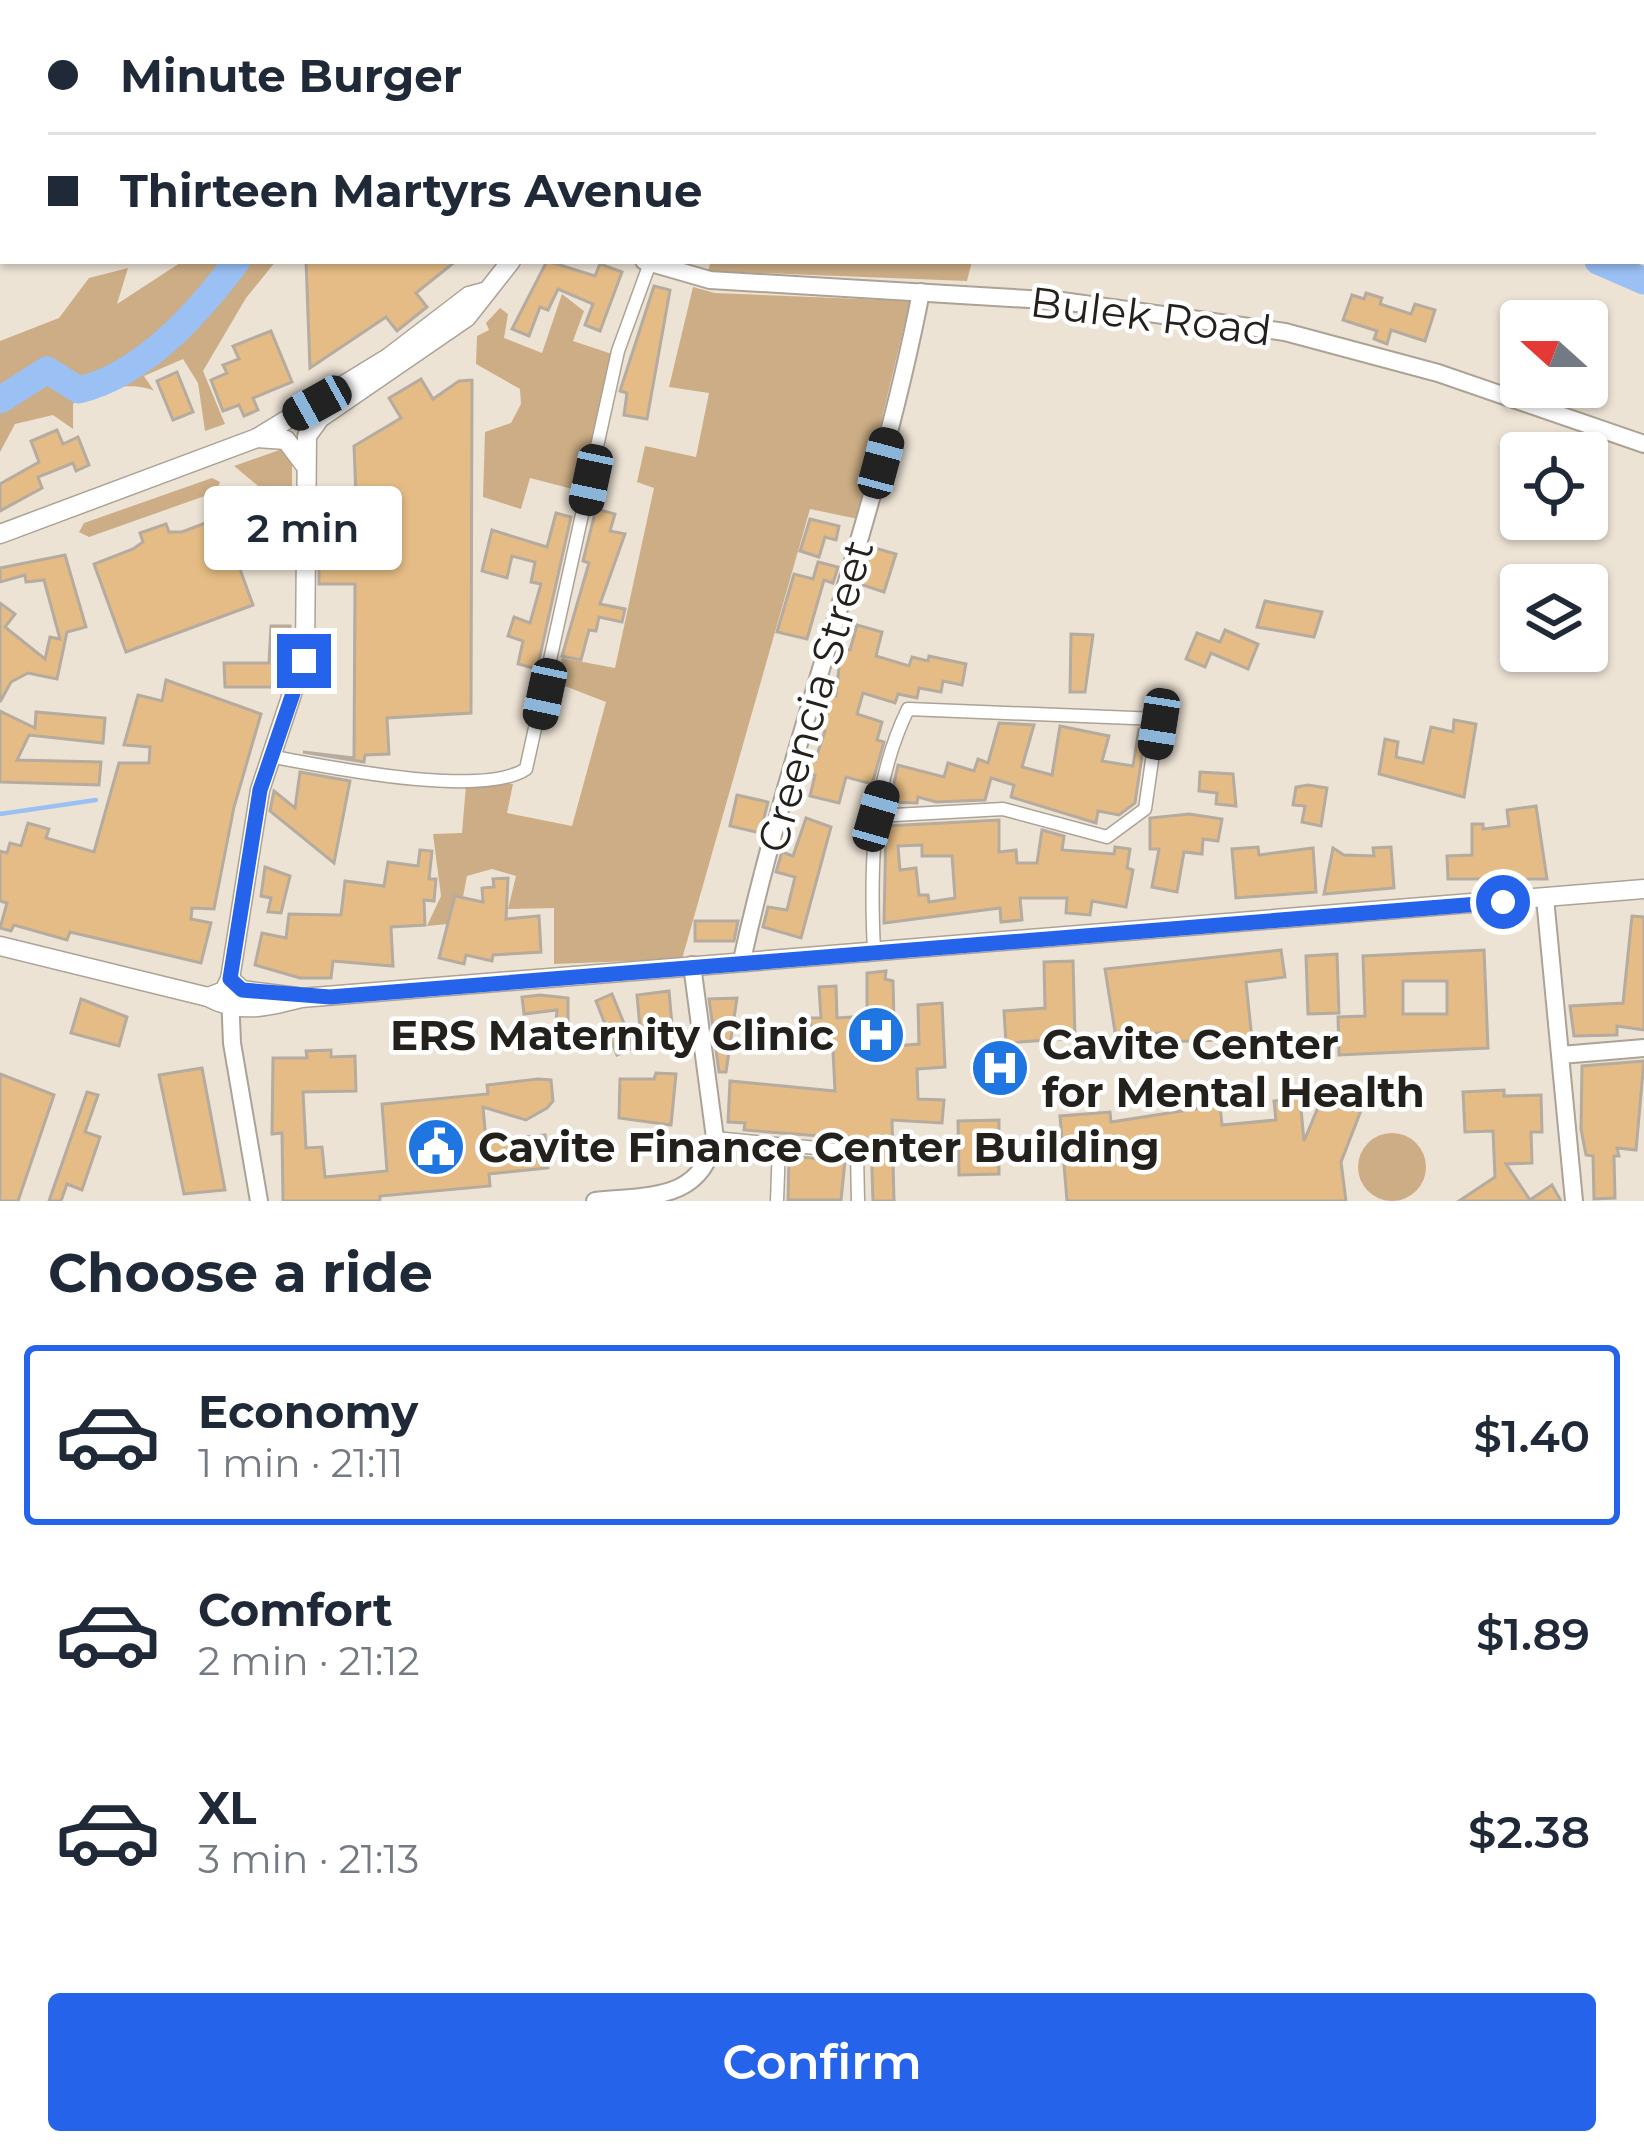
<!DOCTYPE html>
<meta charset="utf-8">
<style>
:root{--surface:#fff;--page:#f6f6f7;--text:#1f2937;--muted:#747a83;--line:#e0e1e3;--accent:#2563eb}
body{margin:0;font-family:Montserrat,sans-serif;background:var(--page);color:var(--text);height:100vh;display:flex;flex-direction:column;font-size:45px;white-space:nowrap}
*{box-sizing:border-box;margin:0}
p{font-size:39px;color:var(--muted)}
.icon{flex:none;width:66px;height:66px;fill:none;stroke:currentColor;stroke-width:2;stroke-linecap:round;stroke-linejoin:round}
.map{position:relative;height:1201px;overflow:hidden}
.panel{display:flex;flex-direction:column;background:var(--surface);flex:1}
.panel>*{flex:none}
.hud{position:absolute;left:0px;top:0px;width:1644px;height:264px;box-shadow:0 3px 9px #0004;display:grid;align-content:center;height:264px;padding:0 48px;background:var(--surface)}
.needle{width:78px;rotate:291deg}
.fabs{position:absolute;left:1500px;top:300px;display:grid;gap:24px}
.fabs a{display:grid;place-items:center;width:108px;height:108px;border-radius:12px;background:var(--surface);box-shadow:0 3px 9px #0004;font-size:60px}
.end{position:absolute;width:54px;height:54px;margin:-27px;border:15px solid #2563eb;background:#fff;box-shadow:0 0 0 6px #fff}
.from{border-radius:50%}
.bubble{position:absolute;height:84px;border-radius:12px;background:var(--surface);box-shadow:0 3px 9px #0004;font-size:39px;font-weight:600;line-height:84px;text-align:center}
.car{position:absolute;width:36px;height:72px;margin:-36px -18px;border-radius:15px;box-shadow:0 0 9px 3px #0007;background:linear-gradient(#222 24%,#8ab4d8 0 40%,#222 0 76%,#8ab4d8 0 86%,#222 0)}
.hud b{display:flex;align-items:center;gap:42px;height:114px;font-size:45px}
.hud b+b{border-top:3px solid var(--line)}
.hud i{width:30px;height:30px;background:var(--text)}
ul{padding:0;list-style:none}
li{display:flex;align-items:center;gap:36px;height:180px;margin:0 24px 18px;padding:0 24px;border:6px solid transparent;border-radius:12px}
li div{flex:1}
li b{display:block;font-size:45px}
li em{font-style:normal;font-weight:600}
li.active{border-color:var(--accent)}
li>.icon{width:108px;height:108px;stroke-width:1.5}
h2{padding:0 48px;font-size:54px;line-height:144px}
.button{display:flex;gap:24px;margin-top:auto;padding:24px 48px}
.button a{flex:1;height:138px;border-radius:12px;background:var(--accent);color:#fff;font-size:48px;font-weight:600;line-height:138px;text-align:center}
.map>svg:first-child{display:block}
.green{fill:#ccad85}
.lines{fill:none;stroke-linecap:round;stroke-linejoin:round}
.stream{stroke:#9ac0f4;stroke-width:4.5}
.river{stroke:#9ac0f4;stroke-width:27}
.building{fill:#e5bc85;stroke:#b5ab9f;stroke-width:3;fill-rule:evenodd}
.street-casing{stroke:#aca295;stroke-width:15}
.secondary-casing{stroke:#aca295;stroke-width:20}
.primary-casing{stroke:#aca295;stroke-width:21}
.street{stroke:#fff;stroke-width:12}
.secondary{stroke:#fff;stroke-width:16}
.primary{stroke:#fff;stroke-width:18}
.route{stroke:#2563eb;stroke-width:15}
.labels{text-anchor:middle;stroke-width:9;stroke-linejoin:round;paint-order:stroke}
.street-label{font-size:42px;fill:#24201c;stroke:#fff}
.poi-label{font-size:42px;font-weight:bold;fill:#24201c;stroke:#fff;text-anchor:start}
</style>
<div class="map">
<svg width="1644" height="1201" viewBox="0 0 1644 1201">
<rect width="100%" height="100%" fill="#ede3d5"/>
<g class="green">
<path d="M 183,261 L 276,261 L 246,298 L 203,371 L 225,424 L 205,431 L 198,383 L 183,359 L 144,376 L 154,391 C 134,381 91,388 73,404 L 73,429 L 53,415 L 15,424 L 0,452 L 0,341 L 59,318 L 89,278 L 128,268 L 117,304 Z"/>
<polygon points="711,261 972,261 967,281 708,271"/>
<polygon points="693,287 715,293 910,301 858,519 810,509 682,959 554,964 554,908 508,909 516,876 492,869 467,876 458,923 427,926 441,896 433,834 462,833 466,785 513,784 507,813 572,826 606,702 557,683 562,658 615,668 654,488 637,482 645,446 696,457 709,393 669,387"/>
<polygon points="562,294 584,311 573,341 612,354 580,491 530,478 521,509 483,497 485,432 511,423 521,404 520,389 476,364 477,336 489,330 486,323 500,308 508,314 504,338 542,353"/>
<polygon points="285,448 292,458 292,500 269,495 234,466"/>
<polygon points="212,478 220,482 216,492 89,537 79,532 84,523"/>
<circle cx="1392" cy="1167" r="34"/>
</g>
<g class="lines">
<polyline class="stream" points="0,814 96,800"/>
<g class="river">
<polyline points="1598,261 1644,281"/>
<path d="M 0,400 L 47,370 L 79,390 C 144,374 198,313 237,261"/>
</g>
</g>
<g class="building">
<polygon points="306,261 456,261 416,293 427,307 397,331 386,317 310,368"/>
<polygon points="547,261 595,276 600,264 622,272 600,331 585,325 593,304 558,289 548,310 540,307 529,336 512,329"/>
<polygon points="654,286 670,290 647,419 624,415 627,393 620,391"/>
<polygon points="1366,293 1382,298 1380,304 1411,314 1415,304 1435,310 1425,341 1391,330 1387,344 1374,339 1377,331 1343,320 1352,295 1364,299"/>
<polygon points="271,331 292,382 253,398 258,410 244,416 239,405 223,411 211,380 227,373 223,365 239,359 233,346"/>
<polygon points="177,372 193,412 173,420 157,381"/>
<polygon points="421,379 433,399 459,381 472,380 471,713 387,718 389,754 365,755 364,762 303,752 354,758 355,584 319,584 319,548 358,547 354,446 401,418 389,398"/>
<polygon points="57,430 63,444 78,437 89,465 76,471 73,463 38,477 42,488 0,511 0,484 39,462 31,441"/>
<polygon points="271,504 290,504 290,551 270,550"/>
<polygon points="596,509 615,514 610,531 625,534 600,604 625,609 622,622 599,617 596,631 589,630 581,660 562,656 589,563 583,561"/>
<polygon points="556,513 571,517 537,669 518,664 523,641 508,636 514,617 530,623 541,584 531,582 535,562 512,556 507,578 482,571 492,530 547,547"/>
<polygon points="221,517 253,605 126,652 94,564 133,549 143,542 140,533 166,524 169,532 182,532"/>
<polygon points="810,519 839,526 836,540 825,537 819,557 800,551"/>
<polygon points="871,547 896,554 884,592 860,584"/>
<polygon points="65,555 86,627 67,632 57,679 28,673 11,682 0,702 0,603 15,614 5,627 45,659 50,637 60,639 44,580 26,582 25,575 0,582 0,568"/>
<polygon points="818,562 838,567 833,583 824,580 807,639 777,632 794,574 813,579"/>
<polygon points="1265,601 1322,612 1314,637 1257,627"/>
<polygon points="857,625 882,632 876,656 909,666 912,657 928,661 929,656 966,664 962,685 943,681 941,692 919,688 917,698 898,694 895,703 863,693 857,714 882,722 877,740 884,742 872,784 846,777 839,803 810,796 815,775 804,772 808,759 815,761 825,731 817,727 828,694 836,696 841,648 850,650"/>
<polygon points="271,626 290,626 282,680 275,680 275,687 225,687 224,663 269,663"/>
<polygon points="1225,630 1258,644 1248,669 1211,653 1205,667 1186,659 1197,633 1220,642"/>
<polygon points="1071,634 1093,635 1085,692 1070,692"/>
<polygon points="166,680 261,714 234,807 214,909 192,908 191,919 211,923 201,963 70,932 67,940 14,925 11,931 0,928 7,903 0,901 0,851 7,853 10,843 21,846 28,823 49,829 46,838 94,852 119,763 149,763 150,747 124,745 138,695 162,701"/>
<polygon points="0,711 35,728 36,712 105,718 103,743 29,735 17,760 101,762 99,785 0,782"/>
<polygon points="1454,720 1476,724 1464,797 1379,774 1385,739 1398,742 1396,757 1423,763 1431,727 1453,732"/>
<polygon points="999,723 1034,725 1022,767 1052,775 1060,726 1109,736 1102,761 1133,766 1139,729 1146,729 1135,803 1119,815 1098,811 1096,823 1011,797 1014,785 991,778 985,800 936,802 918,797 917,803 890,802 898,765 944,777 948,763 974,771 978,759 988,763"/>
<polygon points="300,772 350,781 334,863 270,811 274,791 295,808"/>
<polygon points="1200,772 1233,774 1236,806 1216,804 1217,793 1199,791"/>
<polygon points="1308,785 1327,788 1321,826 1302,822 1305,806 1293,805 1296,787"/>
<polygon points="737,795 768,802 760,833 730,826"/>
<polygon points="1536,806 1547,879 1448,879 1447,856 1472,855 1472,824 1483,824 1483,829 1509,826 1507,810"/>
<polygon points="1189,814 1222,819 1218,841 1203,839 1202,854 1184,852 1177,892 1152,887 1159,849 1150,849 1150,818"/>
<polygon points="806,818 831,827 801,938 763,927 768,907 787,910 795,877 776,872 782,852 793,856"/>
<path d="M 999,820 L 999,852 L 1016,850 L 1017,863 L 1037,863 L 1042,830 L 1064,836 L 1062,850 L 1114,854 L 1115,847 L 1130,849 L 1127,868 L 1133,870 L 1126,907 L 1092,901 L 1090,915 L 1066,913 L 1067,898 L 1020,898 L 1022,920 L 1001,922 L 1000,908 L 884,923 L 886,826 ZM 922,845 L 922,856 L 952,856 L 955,898 L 929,902 L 928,895 L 919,895 L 916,868 L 900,870 L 898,846 Z"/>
<polygon points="1258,847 1259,855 1313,848 1316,892 1236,898 1232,849"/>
<polygon points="1391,847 1394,888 1324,894 1333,848 1344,855 1374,856 1373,848"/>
<polygon points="420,850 432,851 429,879 436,879 434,901 424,900 425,925 391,927 393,966 333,961 331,978 300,978 255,965 262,933 286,938 289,914 341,915 345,881 384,886 388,862 418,866"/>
<polygon points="265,867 290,876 281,913 268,912 271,898 261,896"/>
<polygon points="508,878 506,919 539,916 541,952 493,955 492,961 466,955 464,964 439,958 455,896 483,902 482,888 494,887 493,879"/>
<polygon points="1632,916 1644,917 1644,1030 1617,1026 1617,1035 1574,1036 1570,1006 1623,1003"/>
<polygon points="695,921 738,921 734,941 695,941"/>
<polygon points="1281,950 1285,977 1246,982 1252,1039 1161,1042 1160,1033 1116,1038 1105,969"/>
<path d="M 1484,950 L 1488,1048 L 1339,1055 L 1338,1017 L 1365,1016 L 1363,956 ZM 1403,981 L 1447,981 L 1447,1014 L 1403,1014 Z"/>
<polygon points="1337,954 1339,1013 1308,1014 1306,956"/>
<polygon points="1073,961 1075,1038 1006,1043 1004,1011 1045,1008 1044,962"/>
<polygon points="886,971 885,979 893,981 894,1021 882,1047 919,1044 918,1005 942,1003 945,1067 917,1069 918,1099 944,1100 942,1123 892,1120 894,1201 873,1201 871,1140 744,1130 745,1123 728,1122 730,1081 835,1091 832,1031 811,1033 810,1018 821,1018 819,987 836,986 837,1018 867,1016 867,973"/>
<polygon points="669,991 672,1025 640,1028 637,995"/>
<polygon points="612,994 634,1048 617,1055 596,1001"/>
<polygon points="540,995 568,998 568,1023 556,1023 557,1010 524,1014 522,997"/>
<polygon points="737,998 726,1072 719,1072 709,999"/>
<polygon points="81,999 127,1017 119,1046 71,1033"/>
<polygon points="331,1050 331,1057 355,1056 356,1091 303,1092 306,1148 322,1147 325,1177 387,1171 382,1104 488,1094 487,1085 538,1079 551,1080 553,1101 547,1108 526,1120 483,1107 486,1140 481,1142 545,1135 548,1168 489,1174 490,1186 380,1196 380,1201 283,1201 282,1133 272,1134 273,1058 307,1058 306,1051"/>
<polygon points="1644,1061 1636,1150 1617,1148 1619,1156 1614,1156 1615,1198 1594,1199 1593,1156 1586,1155 1581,1129 1582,1066"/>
<polygon points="202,1068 225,1190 184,1194 159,1075"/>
<polygon points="656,1073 676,1074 671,1125 619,1118 620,1079 654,1079"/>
<polygon points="0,1074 54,1095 18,1201 0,1201"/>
<polygon points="1504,1090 1504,1096 1541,1095 1542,1132 1531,1132 1532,1163 1506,1164 1530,1200 1552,1185 1561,1201 1459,1201 1495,1177 1493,1131 1465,1132 1463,1092"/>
<polygon points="87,1092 98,1095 85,1132 100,1137 82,1190 67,1184 61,1201 49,1201"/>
<polygon points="1324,1093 1362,1108 1341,1162 1346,1201 1067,1201 1060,1116 1110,1112 1111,1122 1220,1105 1222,1125 1276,1120 1274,1101 1300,1098 1304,1141"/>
<polygon points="999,1120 999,1174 959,1175 958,1121"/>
<polygon points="789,1156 845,1161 841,1200 788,1200"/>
</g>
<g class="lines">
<g class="street-casing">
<g id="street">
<polyline points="1641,19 1644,18"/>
<path d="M 269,756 C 324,766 480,799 526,769 L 618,351 L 650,263"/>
<path d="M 874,951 C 870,869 871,785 908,709 L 1158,719 L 1145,809 L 1107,837 L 1003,809 L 876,816"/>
<polyline points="715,1138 857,1152 858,1201"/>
<polyline points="777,1201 779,1145"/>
</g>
</g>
<g class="secondary-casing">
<g id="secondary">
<polyline points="644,261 710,280 1062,301 1285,332 1438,373 1644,444"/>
<polyline points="1545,898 1574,1201"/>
<path d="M 742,960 C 792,734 877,519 921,292"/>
<polyline points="230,994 232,1043 259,1201"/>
<polyline points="1561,1055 1644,1048"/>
<path d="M 595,1201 C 651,1195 701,1201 715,1138 L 692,965"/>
</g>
</g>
<g class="primary-casing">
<g id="primary">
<polyline points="653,3 655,0"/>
<polyline points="257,438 286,440 304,464"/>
<polyline points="0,534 257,438 388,358 469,296 484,292"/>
<path d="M 0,946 L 208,997 C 239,1014 267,1007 301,998 L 1644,889"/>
<polyline points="230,979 242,990 297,997"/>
<polyline points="208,997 224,991 230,979 260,790 305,655 307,436 320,418 467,317 511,261"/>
</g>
</g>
<use href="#street" class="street"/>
<use href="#secondary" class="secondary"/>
<use href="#primary" class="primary"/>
</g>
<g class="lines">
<polyline class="route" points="304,661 260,790 230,979 242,990 330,997 1503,902"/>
</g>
<defs>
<g id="hospital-disc" transform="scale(3)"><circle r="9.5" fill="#1f76e0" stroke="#fff"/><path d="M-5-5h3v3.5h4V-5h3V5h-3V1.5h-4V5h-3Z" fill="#fff"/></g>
<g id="civic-disc" transform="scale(3)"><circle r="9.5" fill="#1f76e0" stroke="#fff"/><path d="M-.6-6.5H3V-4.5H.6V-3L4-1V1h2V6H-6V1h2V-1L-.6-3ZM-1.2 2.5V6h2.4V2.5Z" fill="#fff"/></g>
</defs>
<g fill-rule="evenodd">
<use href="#hospital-disc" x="876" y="1035"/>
<use href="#hospital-disc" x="1000" y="1068"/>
<use href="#civic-disc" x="436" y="1147"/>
</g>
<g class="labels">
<g class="street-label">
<text transform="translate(1151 316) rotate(7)" y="15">Bulek Road</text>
<text transform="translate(815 696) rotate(-74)" y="15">Creencia Street</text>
</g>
<g class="poi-label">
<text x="834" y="1050" text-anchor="end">ERS Maternity Clinic</text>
<text x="1042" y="1059">Cavite Center<tspan x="1042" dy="48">for Mental Health</tspan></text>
<text x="478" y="1162">Cavite Finance Center Building</text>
</g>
</g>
</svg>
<div class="fabs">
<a><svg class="needle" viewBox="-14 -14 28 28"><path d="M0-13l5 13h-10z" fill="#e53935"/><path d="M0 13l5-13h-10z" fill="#747a83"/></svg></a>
<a><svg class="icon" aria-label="locate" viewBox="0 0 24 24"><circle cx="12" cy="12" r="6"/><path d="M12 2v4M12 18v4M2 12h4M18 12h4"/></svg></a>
<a><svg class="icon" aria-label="layers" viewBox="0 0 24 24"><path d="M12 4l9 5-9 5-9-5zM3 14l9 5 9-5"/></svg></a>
</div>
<i class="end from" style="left:1503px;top:902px"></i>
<i class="end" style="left:304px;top:661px"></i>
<div class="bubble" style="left:204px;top:486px;width:198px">2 min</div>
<i class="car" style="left:317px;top:403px;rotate:241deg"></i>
<i class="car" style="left:881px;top:463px;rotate:15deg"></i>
<i class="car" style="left:591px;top:480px;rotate:192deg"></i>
<i class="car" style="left:545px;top:694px;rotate:192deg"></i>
<i class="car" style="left:1159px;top:724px;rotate:189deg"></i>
<i class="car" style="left:876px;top:816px;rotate:16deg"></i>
<div class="hud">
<b><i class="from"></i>Minute Burger</b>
<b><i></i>Thirteen Martyrs Avenue</b>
</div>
</div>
<section class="panel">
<h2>Choose a ride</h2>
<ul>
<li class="active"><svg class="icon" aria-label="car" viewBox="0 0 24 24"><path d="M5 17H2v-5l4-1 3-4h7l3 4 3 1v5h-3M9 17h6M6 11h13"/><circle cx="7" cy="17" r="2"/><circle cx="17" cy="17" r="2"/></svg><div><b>Economy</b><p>1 min · 21:11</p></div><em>$1.40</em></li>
<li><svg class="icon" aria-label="car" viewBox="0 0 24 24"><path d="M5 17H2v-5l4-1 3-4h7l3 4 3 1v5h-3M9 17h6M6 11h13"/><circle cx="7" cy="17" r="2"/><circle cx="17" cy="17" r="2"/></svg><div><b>Comfort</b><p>2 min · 21:12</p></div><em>$1.89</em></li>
<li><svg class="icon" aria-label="car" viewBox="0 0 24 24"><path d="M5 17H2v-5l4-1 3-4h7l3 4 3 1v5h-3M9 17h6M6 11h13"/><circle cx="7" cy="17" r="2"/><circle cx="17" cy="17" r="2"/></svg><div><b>XL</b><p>3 min · 21:13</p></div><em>$2.38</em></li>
</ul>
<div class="button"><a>Confirm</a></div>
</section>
